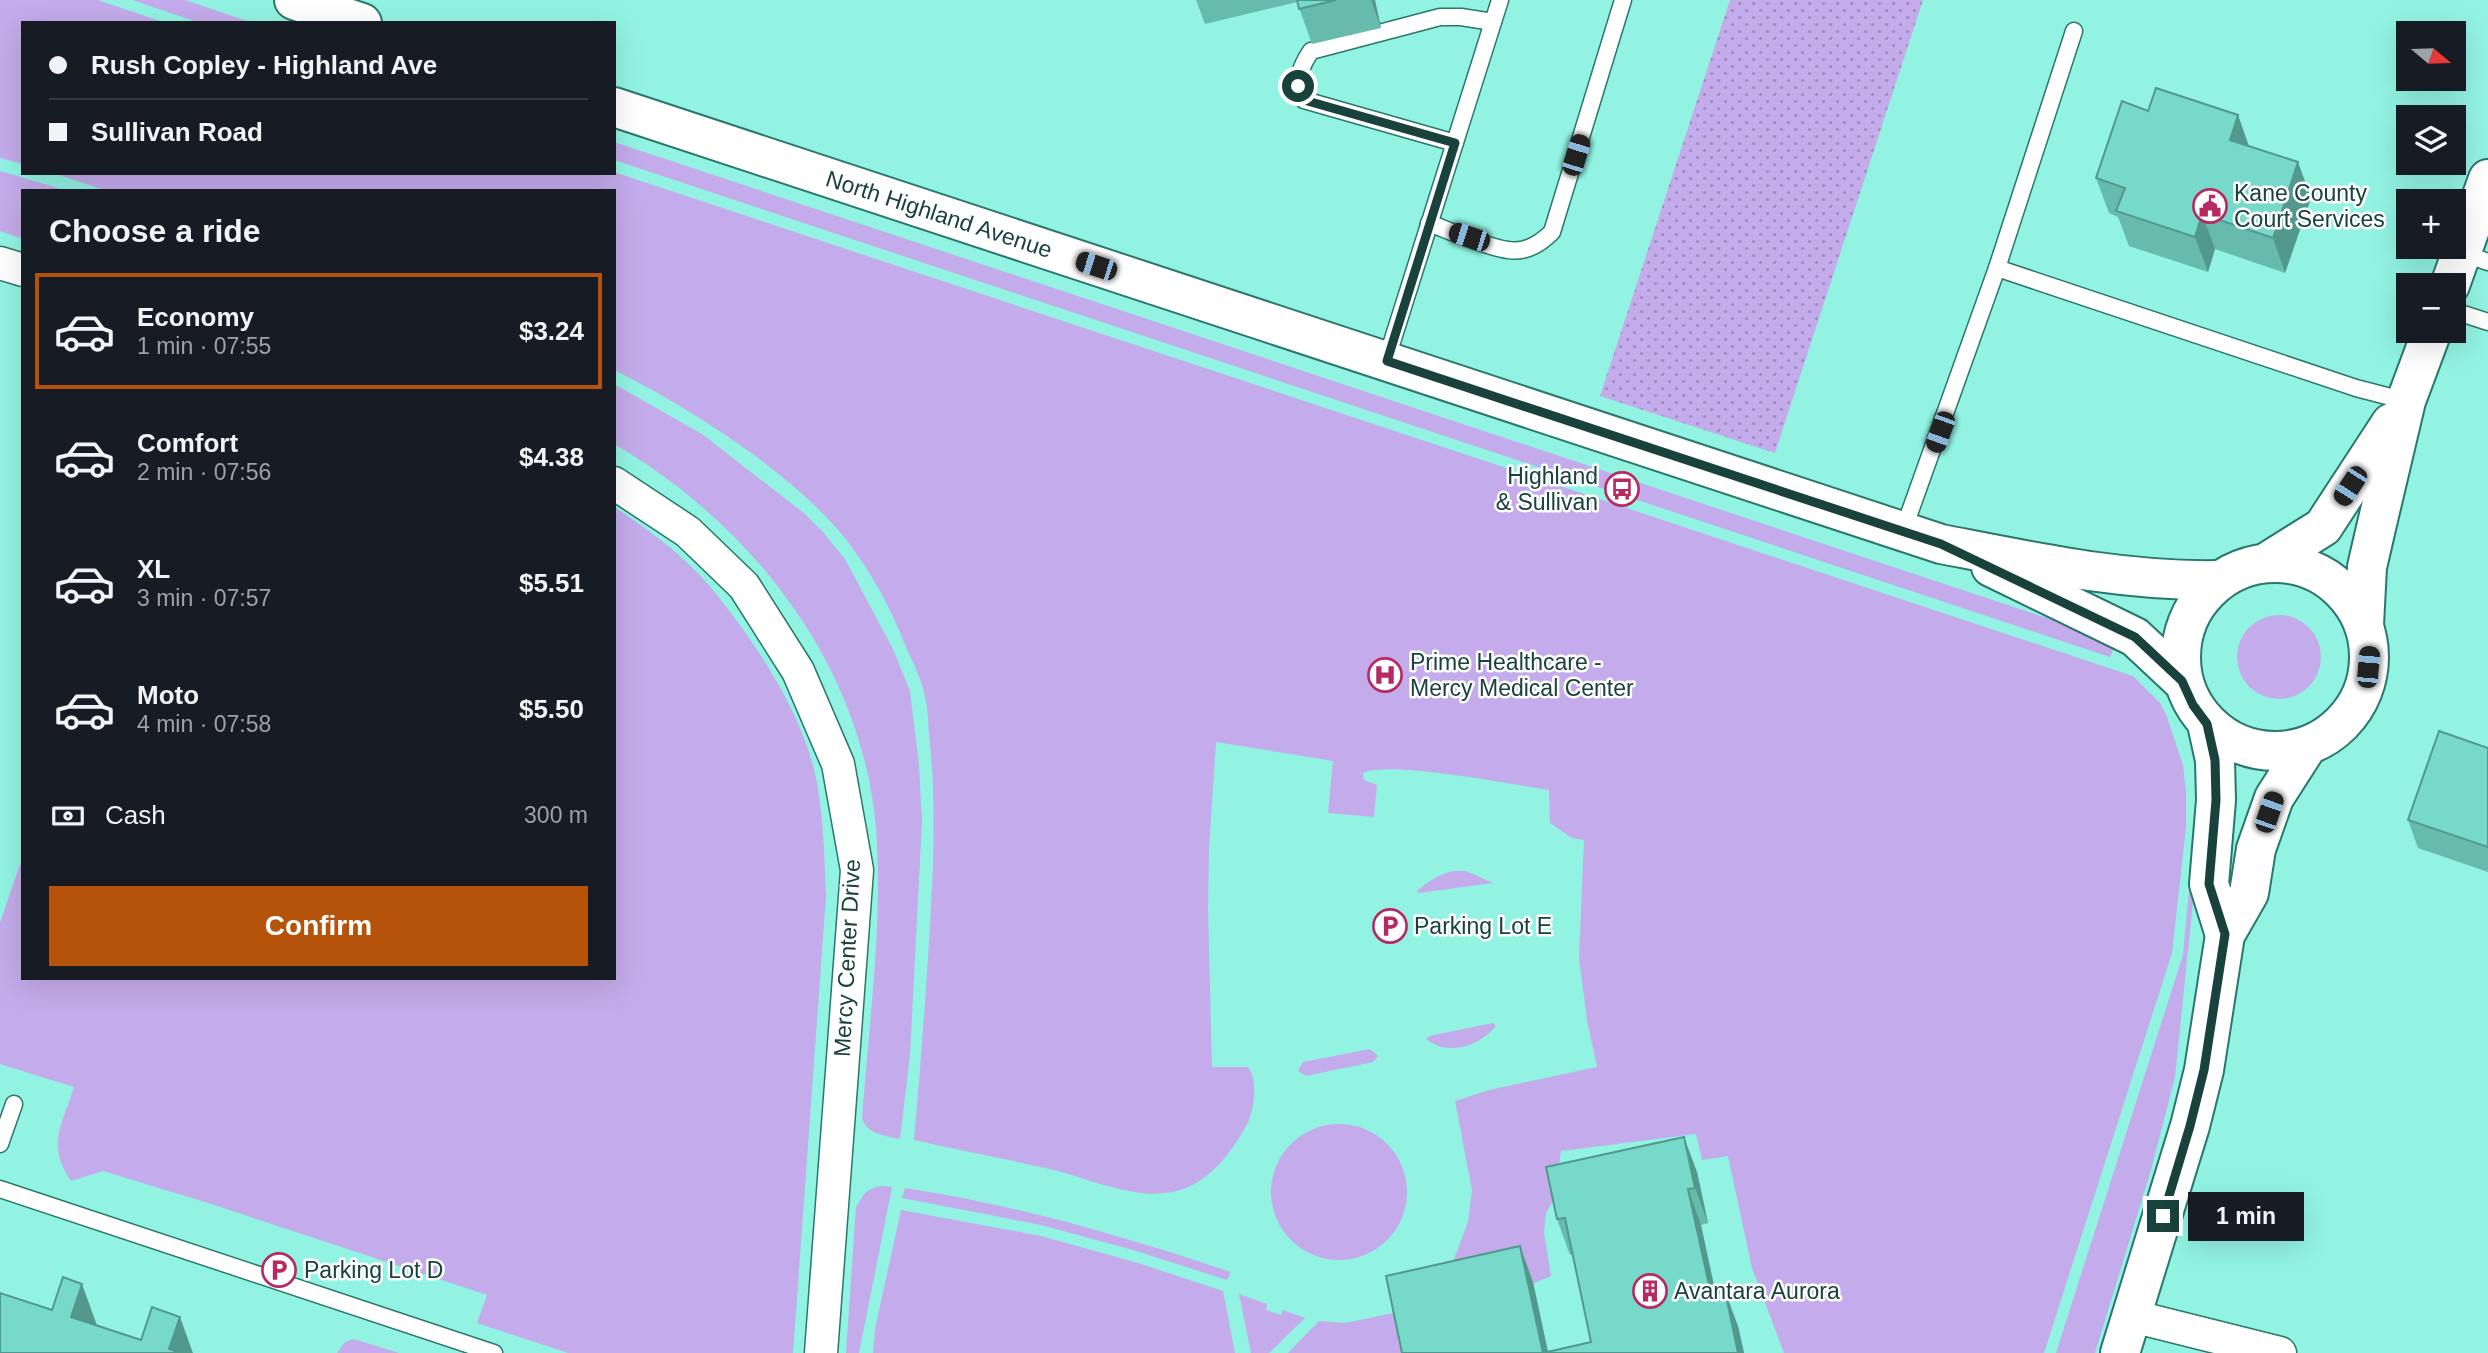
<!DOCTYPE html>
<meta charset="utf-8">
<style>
:root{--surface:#171b24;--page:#20242c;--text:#f1f3f6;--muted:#9ea1a6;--line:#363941;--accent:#b45309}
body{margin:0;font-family:Helvetica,sans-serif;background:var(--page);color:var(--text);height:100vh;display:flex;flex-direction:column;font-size:26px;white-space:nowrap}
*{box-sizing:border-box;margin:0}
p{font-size:23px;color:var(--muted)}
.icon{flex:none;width:38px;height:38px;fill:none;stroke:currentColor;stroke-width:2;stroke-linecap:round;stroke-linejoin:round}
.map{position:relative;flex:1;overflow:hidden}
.details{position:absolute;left:21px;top:189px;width:595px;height:791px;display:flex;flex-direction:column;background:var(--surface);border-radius:0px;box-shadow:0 7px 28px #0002}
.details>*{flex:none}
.banner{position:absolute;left:21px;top:21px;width:595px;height:154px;border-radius:0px;box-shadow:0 7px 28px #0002;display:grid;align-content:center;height:154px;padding:0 28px;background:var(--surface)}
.needle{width:46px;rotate:109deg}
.tools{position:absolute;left:2396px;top:21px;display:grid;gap:14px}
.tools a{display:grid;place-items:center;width:70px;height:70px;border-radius:0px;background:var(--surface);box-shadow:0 7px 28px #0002;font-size:35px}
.end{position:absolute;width:32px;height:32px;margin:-16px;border:9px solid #18423b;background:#fff;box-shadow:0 0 0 4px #fff}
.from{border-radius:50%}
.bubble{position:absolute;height:49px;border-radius:0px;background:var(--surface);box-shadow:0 7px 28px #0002;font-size:23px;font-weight:700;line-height:49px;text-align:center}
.car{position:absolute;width:21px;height:42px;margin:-21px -10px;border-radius:9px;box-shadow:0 0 5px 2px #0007;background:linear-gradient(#222 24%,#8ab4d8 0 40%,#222 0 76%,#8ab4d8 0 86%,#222 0)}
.banner b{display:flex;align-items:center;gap:24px;height:66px;font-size:26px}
.banner b+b{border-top:2px solid var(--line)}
.banner i{width:18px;height:18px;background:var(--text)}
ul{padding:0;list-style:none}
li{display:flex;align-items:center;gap:21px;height:116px;margin:0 14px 10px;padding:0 14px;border:4px solid transparent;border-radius:0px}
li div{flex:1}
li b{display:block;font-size:26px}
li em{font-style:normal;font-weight:700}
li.active{border-color:var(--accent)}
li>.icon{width:63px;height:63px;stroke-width:1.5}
h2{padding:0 28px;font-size:32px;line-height:84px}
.pay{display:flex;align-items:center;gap:18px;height:77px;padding:0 28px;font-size:26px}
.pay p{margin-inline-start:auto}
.button{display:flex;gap:14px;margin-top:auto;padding:14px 28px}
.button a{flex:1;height:80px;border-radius:0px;background:var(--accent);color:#fff;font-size:28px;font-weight:700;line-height:80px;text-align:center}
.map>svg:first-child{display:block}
.grass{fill:#c4abeb}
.park{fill:url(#park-dots)}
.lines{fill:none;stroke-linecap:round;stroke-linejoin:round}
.service-casing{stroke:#2a776c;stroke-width:19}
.minor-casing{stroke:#2a776c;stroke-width:35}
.tertiary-casing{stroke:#2a776c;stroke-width:42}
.service{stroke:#fff;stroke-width:16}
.minor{stroke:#fff;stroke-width:32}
.tertiary{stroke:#fff;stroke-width:38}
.wall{fill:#66bbad}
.shaded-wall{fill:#53988d}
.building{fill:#77d9c9;stroke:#53988d;stroke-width:2}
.route{stroke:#18423b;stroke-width:9}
.labels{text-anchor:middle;stroke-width:5;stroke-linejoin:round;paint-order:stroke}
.poi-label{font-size:23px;fill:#18423b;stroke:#fff;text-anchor:start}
.street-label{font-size:23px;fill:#18423b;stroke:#fff}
</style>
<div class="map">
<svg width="2488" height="1353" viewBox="0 0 2488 1353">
<defs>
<pattern id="park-dots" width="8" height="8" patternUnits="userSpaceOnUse" patternTransform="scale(1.75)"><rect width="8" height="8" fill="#c4abeb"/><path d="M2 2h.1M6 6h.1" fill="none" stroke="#9e8dc0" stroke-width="1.8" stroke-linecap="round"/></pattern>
</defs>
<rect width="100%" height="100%" fill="#92f3e3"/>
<g class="grass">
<polygon points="0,0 98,0 166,23 23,23 23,164 0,158"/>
<polygon points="132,0 185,0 253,23 200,23"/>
<polygon points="614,142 2080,629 2116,643 2110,657 614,160"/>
<polygon points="0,171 68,191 23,191 23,239 0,231"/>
<path d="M 614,172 L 2133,676 L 2160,703 L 2166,714 L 2183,765 L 2186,792 L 2186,827 L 2172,953 L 2044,1353 L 1784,1353 L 1752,1268 L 1728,1156 L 1702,1160 L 1696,1134 L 1561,1151 L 1555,1197 L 1546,1213 L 1544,1232 L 1551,1276 L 1534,1283 L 1453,1262 L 1468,1222 L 1472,1190 L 1455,1101 L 1489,1090 L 1597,1067 L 1587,1020 L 1579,958 L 1584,840 L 1572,838 L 1550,823 L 1549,790 C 1513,785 1390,760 1363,773 L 1364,780 L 1377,785 L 1374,817 L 1328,813 L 1333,761 L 1216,742 L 1209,848 L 1208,909 L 1212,1067 L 1248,1067 C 1259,1081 1254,1114 1245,1128 C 1231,1152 1213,1177 1186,1188 C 1143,1205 1092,1179 1050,1169 C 1005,1159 959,1150 914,1140 C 922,1049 929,957 933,866 C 934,821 934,778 929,734 C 928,722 928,708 925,697 C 922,680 913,663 906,647 C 891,608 871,571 844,537 C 790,471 690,408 614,370 L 614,191 L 107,191 L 53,173 Z"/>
<path d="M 614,384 L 702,434 L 805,514 L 823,532 L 845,559 L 893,649 L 910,691 L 919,765 L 922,821 L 910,1055 L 900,1139 C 883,1135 869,1135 862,1119 C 869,1022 883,924 876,828 C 862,665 752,524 614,444 Z"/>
<path d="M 614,507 C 648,529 686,557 712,589 C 753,639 798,706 814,769 C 824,811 824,854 826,896 L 793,1353 L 568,1353 L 477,1323 L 487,1295 L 208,1203 L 103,1171 L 71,1181 C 46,1144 62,1126 74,1087 L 0,1064 L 0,923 L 20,864 L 23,865 L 23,978 L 614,978 Z"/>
<circle cx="2279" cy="657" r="42"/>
<polygon points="2195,804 2203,805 2175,1077 2151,1170 2095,1353 2056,1353 2183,955 2193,848"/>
<path d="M 1454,871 L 1466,871 L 1493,883 L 1418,893 L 1417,891 C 1427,882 1441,873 1454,871 Z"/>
<path d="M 1493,1023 L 1496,1026 C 1479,1046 1449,1057 1426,1039 L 1429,1036 Z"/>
<polygon points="1370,1049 1378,1056 1373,1062 1306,1076 1298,1071 1303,1062"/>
<circle cx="1339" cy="1192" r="68"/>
<path d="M 881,1186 L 892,1187 L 859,1353 L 846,1353 L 856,1207 C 863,1195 867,1188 881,1186 Z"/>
<path d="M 905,1188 C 1017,1205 1124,1236 1231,1272 L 1227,1280 L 1133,1250 L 1041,1225 L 902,1198 Z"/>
<polygon points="901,1210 1041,1236 1138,1263 1223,1291 1235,1353 873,1353 875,1329"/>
<polygon points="1239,1294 1267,1304 1266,1310 1281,1315 1283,1310 1305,1318 1269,1353 1251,1353"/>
<polygon points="1398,1312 1406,1353 1288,1353 1319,1321 1345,1323"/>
<polygon points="353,1339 357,1340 399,1353 337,1353 345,1342"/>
</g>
<polygon class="park" points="1730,0 1923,0 1775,453 1600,396"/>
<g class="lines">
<g class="service-casing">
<g id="service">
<path d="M 1455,143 L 1304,100 C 1296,79 1299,69 1311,51 L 1440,17 L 1461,17 L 1493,22"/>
<path d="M 1429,223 C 1450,231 1486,247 1508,250 C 1525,253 1540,244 1552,232 L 1623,0"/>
<polyline points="2462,253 2488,262"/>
<polyline points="1997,268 2356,388 2406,401"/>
<polyline points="2454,311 2488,322"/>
<polyline points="1386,361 1500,0"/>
<polyline points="1903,531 1997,268 2074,31"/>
<polyline points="0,1144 14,1104"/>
<polyline points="0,1189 494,1353"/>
</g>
</g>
<g class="minor-casing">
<g id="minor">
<polyline points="0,263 23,270"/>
<polyline points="614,483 688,532 744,586 798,671 838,764 857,870 821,1353"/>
<polyline points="2132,1316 2280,1353"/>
</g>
</g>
<g class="tertiary-casing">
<g id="tertiary">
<polyline points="294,0 362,23"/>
<path d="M 614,107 L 1941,544 C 2034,562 2125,582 2219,580"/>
<polyline points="2450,285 2488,179"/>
<polyline points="2267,562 2323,527 2391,423"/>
<circle cx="2275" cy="657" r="94"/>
<polyline points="1991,567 2135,637 2182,681"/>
<polyline points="2364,625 2367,567 2376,528 2406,401 2432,331"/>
<polyline points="2207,724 2215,760 2216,800 2209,884 2225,935"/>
<polyline points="2120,1353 2190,1126 2204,1070 2225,935 2249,893 2256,849 2274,798 2306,748"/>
</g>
</g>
<use href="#service" class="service"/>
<use href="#minor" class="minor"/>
<use href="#tertiary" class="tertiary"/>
</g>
<g class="wall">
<polygon points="1196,0 1375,0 1381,28 1312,44 1297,2 1205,24"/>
<polygon points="2148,111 2238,115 2249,146 2311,198 2285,273 2215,249 2208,272 2129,246 2118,217 2109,213 2096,178"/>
<polygon points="2488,748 2488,872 2418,848 2408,820"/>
<polygon points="1697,1172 1708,1223 1701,1225 1716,1293 1738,1326 1744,1353 1402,1353 1533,1282 1548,1351 1591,1342 1573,1254 1570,1255 1557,1219"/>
</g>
<g class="shaded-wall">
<polygon points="1371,0 1375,0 1381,28"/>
<polygon points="2238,115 2250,150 2230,140"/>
<polygon points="2298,162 2311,198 2285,273 2273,238"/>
<polygon points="2202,214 2215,249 2208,272 2195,237"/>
<polygon points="1684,1137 1697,1172 1708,1223 1695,1188"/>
<polygon points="1688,1189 1701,1225 1723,1330 1711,1294"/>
<polygon points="1520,1246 1533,1282 1548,1353 1543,1353"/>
<polygon points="82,1284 99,1331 71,1317"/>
<polygon points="1725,1291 1738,1326 1744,1353 1738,1353"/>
<polygon points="180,1317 193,1353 171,1353 169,1349"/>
</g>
<g class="building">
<polygon points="1297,0 1336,0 1299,9"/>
<polygon points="2156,88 2238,115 2230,140 2298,162 2273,238 2202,214 2195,237 2116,211 2125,188 2096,178 2122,101 2148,111"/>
<polygon points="2439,731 2488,748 2488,847 2408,820"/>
<polygon points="1684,1137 1695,1188 1688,1189 1711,1294 1725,1291 1738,1353 1402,1353 1386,1276 1520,1246 1543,1353 1591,1342 1565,1218 1557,1219 1546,1167"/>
<polygon points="63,1277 82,1284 71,1317 141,1340 152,1307 180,1317 169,1349 180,1353 0,1353 0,1293 52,1310"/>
</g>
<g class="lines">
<polyline class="route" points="1298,86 1304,100 1455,143 1387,361 1941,544 2135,637 2182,681 2193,705 2207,724 2215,760 2216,800 2209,884 2225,934 2204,1070 2190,1126 2163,1216"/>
</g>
<defs>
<g id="civic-ring" transform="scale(1.75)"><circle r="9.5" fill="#fff" stroke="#b72a61" stroke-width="1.5"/><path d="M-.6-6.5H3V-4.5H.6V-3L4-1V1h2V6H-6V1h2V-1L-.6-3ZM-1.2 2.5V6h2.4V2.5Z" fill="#b72a61"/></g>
<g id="bus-ring" transform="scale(1.75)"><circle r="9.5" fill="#fff" stroke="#b72a61" stroke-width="1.5"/><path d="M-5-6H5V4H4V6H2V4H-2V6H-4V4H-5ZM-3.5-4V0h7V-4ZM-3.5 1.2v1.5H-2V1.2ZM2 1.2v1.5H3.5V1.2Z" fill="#b72a61"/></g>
<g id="hospital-ring" transform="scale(1.75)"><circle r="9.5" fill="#fff" stroke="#b72a61" stroke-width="1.5"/><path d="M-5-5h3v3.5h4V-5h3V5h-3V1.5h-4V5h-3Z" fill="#b72a61"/></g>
<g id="parking-ring" transform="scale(1.75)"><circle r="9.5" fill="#fff" stroke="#b72a61" stroke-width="1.5"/><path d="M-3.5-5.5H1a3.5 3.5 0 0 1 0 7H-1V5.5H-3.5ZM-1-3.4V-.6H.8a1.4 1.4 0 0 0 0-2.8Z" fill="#b72a61"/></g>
<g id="building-ring" transform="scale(1.75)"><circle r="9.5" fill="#fff" stroke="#b72a61" stroke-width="1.5"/><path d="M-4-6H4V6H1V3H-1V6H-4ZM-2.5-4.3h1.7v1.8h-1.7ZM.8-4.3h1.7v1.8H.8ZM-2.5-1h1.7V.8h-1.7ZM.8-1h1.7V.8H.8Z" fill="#b72a61"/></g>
</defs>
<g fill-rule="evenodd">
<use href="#civic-ring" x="2210" y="206"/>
<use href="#bus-ring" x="1622" y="489"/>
<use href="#hospital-ring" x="1385" y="675"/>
<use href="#parking-ring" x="1390" y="926"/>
<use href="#parking-ring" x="279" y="1270"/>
<use href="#building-ring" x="1650" y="1291"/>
</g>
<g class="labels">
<g class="poi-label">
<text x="2234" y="201">Kane County<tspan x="2234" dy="26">Court Services</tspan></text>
<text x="1598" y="484" text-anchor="end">Highland<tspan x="1598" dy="26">&amp; Sullivan</tspan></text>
<text x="1410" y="670">Prime Healthcare -<tspan x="1410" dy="26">Mercy Medical Center</tspan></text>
<text x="1414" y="934">Parking Lot E</text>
<text x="304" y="1278">Parking Lot D</text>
<text x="1674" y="1299">Avantara Aurora</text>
</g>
<g class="street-label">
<text transform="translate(939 214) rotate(18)" y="8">North Highland Avenue</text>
<text transform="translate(847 958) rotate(-87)" y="8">Mercy Center Drive</text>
</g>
</g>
</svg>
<div class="tools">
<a><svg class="needle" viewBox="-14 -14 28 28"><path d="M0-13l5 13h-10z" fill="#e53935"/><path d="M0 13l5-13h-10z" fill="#9ea1a6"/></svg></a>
<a><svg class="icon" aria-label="layers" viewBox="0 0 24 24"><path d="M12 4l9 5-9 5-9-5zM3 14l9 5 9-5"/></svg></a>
<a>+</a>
<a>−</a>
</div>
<i class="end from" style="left:1298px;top:86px"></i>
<i class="end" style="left:2163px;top:1216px"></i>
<div class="bubble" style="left:2188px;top:1192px;width:116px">1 min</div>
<i class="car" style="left:1576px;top:155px;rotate:17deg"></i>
<i class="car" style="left:1469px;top:237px;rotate:288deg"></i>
<i class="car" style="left:1096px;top:266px;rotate:288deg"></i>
<i class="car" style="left:1940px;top:432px;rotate:200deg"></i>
<i class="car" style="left:2350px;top:486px;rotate:213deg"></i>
<i class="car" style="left:2368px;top:667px;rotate:5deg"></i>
<i class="car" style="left:2269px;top:812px;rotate:19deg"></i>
<div class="banner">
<b><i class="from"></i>Rush Copley - Highland Ave</b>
<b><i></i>Sullivan Road</b>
</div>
<section class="details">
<h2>Choose a ride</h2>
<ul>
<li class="active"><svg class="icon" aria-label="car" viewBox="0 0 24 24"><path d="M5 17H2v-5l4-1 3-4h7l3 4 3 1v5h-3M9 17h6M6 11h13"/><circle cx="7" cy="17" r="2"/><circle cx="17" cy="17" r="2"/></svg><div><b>Economy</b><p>1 min · 07:55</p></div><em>$3.24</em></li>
<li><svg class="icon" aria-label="car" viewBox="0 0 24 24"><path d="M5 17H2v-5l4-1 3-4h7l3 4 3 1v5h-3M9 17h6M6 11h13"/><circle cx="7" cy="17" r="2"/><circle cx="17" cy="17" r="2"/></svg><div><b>Comfort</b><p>2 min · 07:56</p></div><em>$4.38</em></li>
<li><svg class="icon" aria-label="car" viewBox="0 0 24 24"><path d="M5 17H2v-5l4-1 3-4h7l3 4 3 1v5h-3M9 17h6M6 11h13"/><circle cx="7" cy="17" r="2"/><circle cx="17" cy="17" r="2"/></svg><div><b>XL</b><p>3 min · 07:57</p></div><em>$5.51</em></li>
<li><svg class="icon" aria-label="car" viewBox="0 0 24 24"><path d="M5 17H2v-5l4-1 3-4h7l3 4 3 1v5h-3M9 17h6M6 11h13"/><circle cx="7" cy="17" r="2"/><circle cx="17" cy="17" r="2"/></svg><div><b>Moto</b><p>4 min · 07:58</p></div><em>$5.50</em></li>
</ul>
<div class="pay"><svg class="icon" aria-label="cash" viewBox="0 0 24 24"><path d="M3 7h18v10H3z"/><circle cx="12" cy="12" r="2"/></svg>Cash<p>300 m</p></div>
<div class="button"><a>Confirm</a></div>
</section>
</div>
